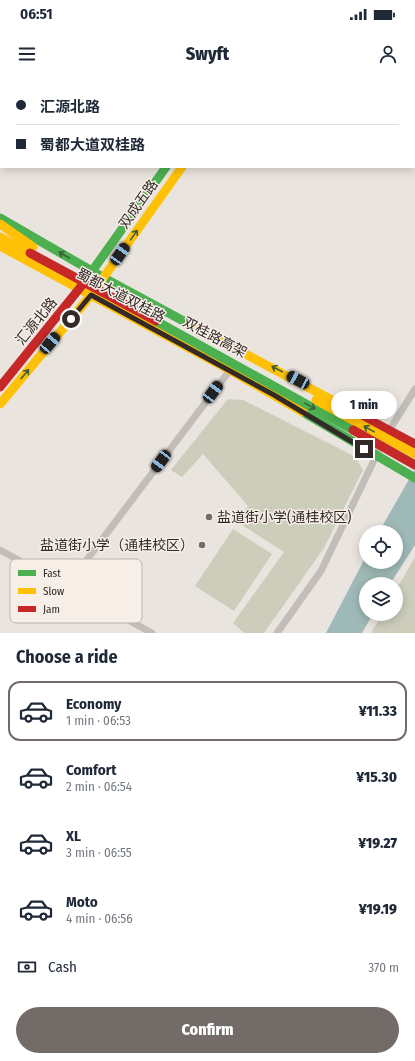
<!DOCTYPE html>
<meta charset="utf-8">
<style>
:root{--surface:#fff;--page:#f2f2f3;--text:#1f2937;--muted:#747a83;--line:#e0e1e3;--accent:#736b68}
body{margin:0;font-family:"Fira Sans Condensed","Noto Sans SC",sans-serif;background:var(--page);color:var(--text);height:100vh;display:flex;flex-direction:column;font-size:15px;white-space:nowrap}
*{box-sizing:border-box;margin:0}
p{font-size:13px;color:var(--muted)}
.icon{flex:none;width:22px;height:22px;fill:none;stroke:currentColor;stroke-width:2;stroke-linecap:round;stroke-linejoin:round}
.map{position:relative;height:553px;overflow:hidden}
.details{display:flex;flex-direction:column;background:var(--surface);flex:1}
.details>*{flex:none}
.banner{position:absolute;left:0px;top:0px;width:415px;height:88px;box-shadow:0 2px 10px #0003;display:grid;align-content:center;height:88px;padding:0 16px;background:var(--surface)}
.controls{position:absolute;left:359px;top:445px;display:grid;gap:8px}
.controls a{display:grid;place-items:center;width:44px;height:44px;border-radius:50%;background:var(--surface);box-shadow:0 2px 10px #0003;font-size:20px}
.end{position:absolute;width:18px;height:18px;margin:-9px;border:5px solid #332a28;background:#fff;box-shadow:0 0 0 2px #fff}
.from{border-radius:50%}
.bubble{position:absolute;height:28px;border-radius:14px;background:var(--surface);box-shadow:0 2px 10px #0003;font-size:13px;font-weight:800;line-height:28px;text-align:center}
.car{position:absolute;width:12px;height:24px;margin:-12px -6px;border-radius:5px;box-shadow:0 0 3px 1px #0007;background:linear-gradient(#222 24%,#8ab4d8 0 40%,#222 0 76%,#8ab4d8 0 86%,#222 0)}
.banner b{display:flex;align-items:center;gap:14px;height:38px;font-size:15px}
.banner b+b{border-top:1px solid var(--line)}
.banner i{width:10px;height:10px;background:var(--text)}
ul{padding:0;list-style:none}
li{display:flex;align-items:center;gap:12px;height:60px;margin:0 8px 6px;padding:0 8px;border:2px solid transparent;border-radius:12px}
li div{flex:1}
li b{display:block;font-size:15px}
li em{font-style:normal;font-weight:800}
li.active{border-color:var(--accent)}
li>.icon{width:36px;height:36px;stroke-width:1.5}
h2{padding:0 16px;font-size:18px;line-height:48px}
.pay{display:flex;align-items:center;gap:10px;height:44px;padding:0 16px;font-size:15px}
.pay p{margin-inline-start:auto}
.action{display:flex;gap:8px;margin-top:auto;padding:8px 16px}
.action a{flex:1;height:46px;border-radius:24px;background:var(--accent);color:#fff;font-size:16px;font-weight:800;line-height:46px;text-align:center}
.status{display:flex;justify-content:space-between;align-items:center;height:28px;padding:0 20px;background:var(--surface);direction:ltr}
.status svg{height:11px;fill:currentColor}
header{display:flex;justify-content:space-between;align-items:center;height:52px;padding:0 16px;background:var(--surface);font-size:18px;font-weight:800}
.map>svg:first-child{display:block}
.green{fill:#cccdbb}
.water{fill:#9eb9b7}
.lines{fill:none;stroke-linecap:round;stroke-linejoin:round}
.street{stroke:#c2bdb9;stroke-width:7}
.fast{stroke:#4caf50;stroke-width:9}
.slow{stroke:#ffc107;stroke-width:9}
.jam{stroke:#c62828;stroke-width:9}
.fast-bridge{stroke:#4caf50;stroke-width:9}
.slow-bridge{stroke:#ffc107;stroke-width:9}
.jam-bridge{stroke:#c62828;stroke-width:9}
.oneway{stroke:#3d5f38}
.route{stroke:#332a28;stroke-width:5}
.poi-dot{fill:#736b68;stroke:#f6eee7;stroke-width:1.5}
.labels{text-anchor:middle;stroke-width:3;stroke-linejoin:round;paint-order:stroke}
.street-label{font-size:14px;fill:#332a28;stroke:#f6eee7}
.poi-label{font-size:14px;fill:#332a28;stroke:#f6eee7;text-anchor:start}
.key{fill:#f6eee7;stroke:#bcb3ae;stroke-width:1}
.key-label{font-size:11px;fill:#332a28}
</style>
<div class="status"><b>06:51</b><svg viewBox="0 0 49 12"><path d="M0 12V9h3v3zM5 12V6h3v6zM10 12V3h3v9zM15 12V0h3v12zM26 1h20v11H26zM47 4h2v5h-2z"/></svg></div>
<header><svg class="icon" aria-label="menu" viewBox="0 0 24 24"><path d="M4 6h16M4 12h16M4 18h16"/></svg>Swyft<svg class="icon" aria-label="person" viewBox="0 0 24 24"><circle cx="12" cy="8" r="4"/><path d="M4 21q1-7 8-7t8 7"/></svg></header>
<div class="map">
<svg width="415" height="553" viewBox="0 0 415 553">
<rect width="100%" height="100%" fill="#eae4df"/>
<g class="green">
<polygon points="228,319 243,320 354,376 363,390 324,468 264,553 244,553 233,543 284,472 236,441 248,426 203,374 182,397 171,390"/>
<polygon points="233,449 272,474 234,531 195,506"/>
<polygon points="415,477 415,553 371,553 382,534 396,534 396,510"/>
</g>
<polygon class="water" points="415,389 415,465 390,504 366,504 366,534 373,534 362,553 326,553 366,476 366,482 396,482 396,452 379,452"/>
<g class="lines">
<g class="street">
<polyline points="196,0 198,1"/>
<polyline points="387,354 415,309"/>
<polyline points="0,470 152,553"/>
<polyline points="67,506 230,290"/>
<polyline points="277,553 321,491 378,372"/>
</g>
<g class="fast">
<polyline points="0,138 104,198 189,244"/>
<polyline points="83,204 166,87"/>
<polyline points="303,332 415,398"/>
</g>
<g class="slow">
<polyline points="228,1 229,0"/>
<polyline points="0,144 33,167"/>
<polyline points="0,157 29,172"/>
<polyline points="0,166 230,290 303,332"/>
<polyline points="189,244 362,336"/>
<polyline points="0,324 91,215 182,87"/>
</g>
<g class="jam">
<polyline points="244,1 245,0"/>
<polyline points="0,307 83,204"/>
<polyline points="362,336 415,364"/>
</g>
<polyline class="fast-bridge" points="156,241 353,350"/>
<polyline class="slow-bridge" points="316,320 415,374"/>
<g class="jam-bridge">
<polyline points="30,173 156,241"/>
<polyline points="353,350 415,385"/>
</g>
</g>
<defs><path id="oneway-shaft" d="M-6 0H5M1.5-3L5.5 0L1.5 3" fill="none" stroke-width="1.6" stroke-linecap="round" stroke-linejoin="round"/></defs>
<g class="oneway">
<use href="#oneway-shaft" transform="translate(134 155) rotate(-55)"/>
<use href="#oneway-shaft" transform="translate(64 175) rotate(-150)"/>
<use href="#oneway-shaft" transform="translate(277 289) rotate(-152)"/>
<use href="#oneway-shaft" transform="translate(25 294) rotate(-50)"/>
<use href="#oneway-shaft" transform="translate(310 326) rotate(29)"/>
<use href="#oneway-shaft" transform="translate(369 349) rotate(-151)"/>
</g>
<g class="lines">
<polyline class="route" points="71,239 91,215 274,315 364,369"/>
</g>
<g class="poi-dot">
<circle cx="209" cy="437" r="4"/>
<circle cx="202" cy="465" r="4"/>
</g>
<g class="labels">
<g class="street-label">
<text transform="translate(138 124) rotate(-55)" y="5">双成五路</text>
<text transform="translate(121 215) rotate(28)" y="5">蜀都大道双桂路</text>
<text transform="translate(36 241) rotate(-51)" y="5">汇源北路</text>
<text transform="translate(215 257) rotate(28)" y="5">双桂路高架</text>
</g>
<g class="poi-label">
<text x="217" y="442">盐道街小学(通桂校区)</text>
<text x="194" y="470" text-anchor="end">盐道街小学（通桂校区）</text>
</g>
</g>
<rect x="10" y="479" width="132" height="64" rx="6" class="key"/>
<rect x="18" y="490" width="18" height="6" fill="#4caf50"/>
<rect x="18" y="508" width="18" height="6" fill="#ffc107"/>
<rect x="18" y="526" width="18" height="6" fill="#c62828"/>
<g class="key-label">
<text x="43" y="497">Fast</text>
<text x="43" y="515">Slow</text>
<text x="43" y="533">Jam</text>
</g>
</svg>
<div class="controls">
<a><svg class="icon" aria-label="locate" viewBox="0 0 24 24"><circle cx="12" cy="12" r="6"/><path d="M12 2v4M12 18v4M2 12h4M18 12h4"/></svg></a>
<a><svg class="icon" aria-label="layers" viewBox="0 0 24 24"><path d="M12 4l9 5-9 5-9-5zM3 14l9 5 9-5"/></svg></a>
</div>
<i class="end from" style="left:71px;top:239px"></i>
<i class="end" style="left:364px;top:369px"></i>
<div class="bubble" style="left:331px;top:311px;width:66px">1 min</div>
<i class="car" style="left:120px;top:174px;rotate:35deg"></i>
<i class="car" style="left:50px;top:263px;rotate:40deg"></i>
<i class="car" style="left:298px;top:300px;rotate:298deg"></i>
<i class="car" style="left:213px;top:312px;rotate:37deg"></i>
<i class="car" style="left:161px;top:381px;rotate:217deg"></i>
<div class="banner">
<b><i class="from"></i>汇源北路</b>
<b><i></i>蜀都大道双桂路</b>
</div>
</div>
<section class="details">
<h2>Choose a ride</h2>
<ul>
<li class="active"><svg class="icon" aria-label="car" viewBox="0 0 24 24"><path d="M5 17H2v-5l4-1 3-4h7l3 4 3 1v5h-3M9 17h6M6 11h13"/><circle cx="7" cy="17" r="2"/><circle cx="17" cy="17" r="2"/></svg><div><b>Economy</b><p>1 min · 06:53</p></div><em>¥11.33</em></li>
<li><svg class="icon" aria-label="car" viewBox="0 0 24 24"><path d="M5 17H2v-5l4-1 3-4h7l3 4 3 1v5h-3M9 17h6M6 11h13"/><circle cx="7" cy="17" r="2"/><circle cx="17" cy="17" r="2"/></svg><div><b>Comfort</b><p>2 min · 06:54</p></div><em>¥15.30</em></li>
<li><svg class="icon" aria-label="car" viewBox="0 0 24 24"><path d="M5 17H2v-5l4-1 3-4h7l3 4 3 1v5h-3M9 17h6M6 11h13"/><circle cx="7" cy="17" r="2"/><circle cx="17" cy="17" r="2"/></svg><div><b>XL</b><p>3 min · 06:55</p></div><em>¥19.27</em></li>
<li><svg class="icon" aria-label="car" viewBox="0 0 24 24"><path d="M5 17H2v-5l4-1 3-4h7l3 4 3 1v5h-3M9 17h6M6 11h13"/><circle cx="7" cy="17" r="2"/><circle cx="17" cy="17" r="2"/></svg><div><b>Moto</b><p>4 min · 06:56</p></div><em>¥19.19</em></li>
</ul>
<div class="pay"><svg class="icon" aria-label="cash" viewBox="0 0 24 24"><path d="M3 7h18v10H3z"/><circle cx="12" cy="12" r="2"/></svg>Cash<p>370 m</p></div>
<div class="action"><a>Confirm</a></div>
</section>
